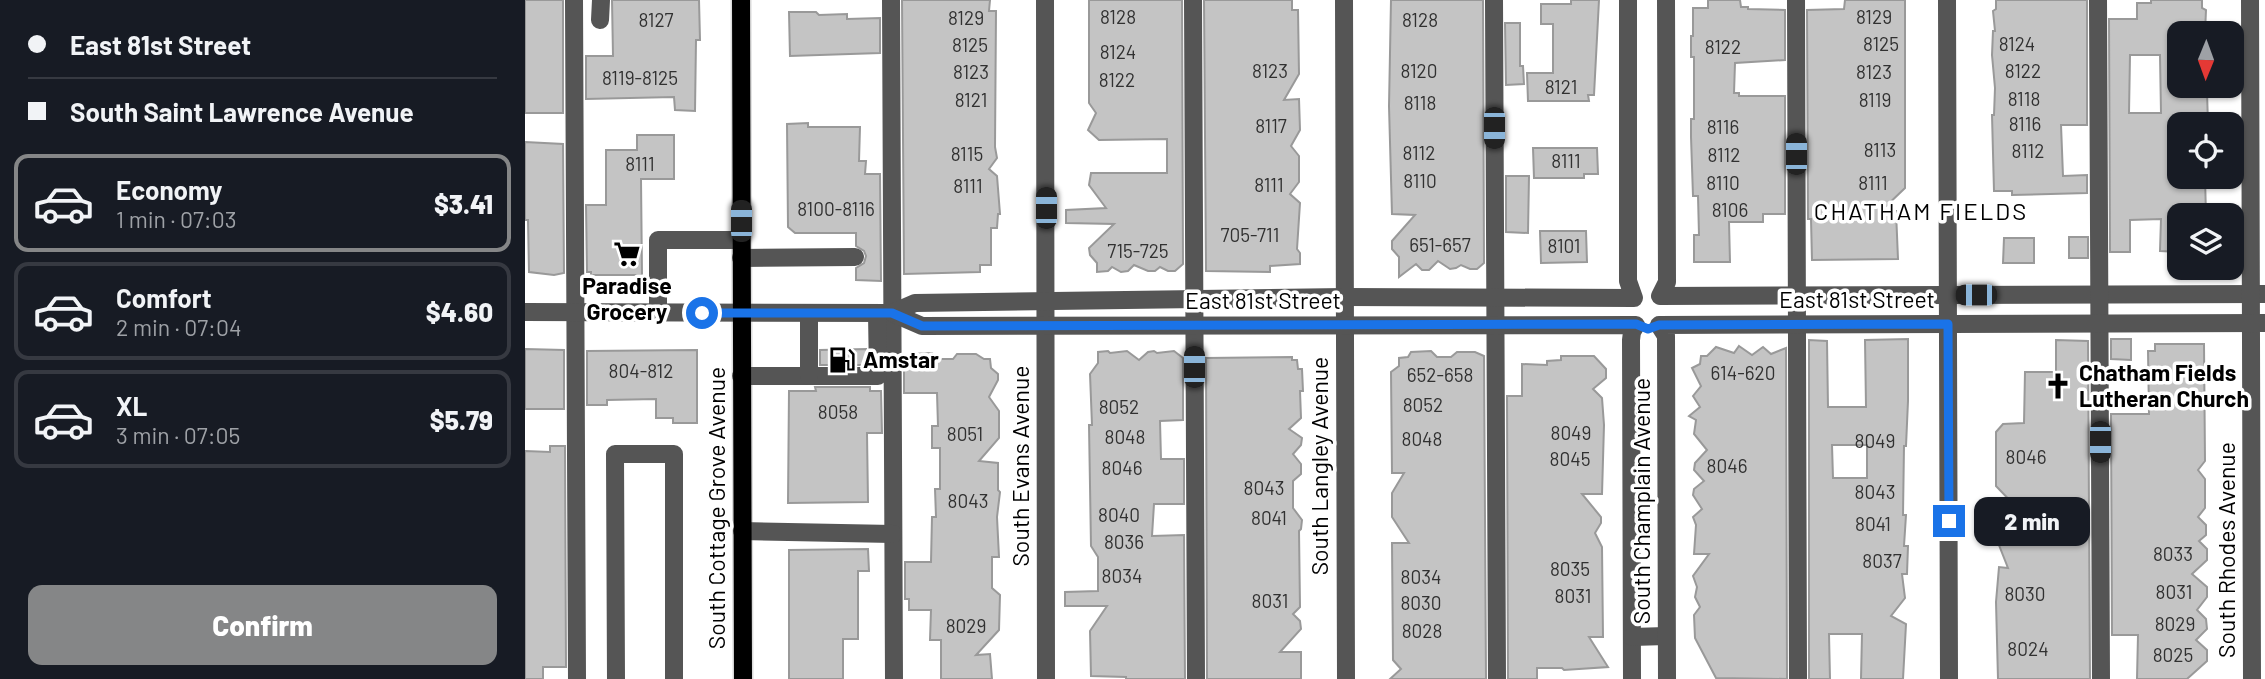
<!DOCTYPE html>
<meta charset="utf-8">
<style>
:root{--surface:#171b24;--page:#20242c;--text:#f1f3f6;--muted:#9ea1a6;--line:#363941;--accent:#858687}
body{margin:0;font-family:Barlow,sans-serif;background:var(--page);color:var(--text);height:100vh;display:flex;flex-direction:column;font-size:26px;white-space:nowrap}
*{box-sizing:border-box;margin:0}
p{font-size:23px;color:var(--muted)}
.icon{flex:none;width:38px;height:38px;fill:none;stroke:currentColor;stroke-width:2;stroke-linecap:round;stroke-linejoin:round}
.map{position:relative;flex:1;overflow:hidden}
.panel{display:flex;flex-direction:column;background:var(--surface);width:525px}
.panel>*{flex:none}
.guide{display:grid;align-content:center;height:154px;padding:0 28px;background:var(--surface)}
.needle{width:46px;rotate:181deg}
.controls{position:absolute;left:1642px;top:21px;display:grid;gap:14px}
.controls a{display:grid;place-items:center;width:77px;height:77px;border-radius:14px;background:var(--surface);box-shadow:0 2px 5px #0004;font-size:35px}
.end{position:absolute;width:32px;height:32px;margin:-16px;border:9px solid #1a73e8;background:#fff;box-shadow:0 0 0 4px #fff}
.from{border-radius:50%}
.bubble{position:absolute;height:49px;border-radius:14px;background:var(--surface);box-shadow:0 2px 5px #0004;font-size:23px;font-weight:800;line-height:49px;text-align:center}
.car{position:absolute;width:21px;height:42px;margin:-21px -10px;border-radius:9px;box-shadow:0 0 5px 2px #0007;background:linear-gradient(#222 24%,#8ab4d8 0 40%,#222 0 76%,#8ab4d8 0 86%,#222 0)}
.guide b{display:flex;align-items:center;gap:24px;height:66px;font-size:26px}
.guide b+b{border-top:2px solid var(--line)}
.guide i{width:18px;height:18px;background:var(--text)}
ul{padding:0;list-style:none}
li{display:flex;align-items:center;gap:21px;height:98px;margin:0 14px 10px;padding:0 14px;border:4px solid var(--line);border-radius:14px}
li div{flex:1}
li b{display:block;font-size:26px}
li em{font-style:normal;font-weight:800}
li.active{border-color:var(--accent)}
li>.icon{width:63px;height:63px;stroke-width:1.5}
.action{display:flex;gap:14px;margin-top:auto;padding:14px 28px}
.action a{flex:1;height:80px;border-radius:14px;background:var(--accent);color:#fff;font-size:28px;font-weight:800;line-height:80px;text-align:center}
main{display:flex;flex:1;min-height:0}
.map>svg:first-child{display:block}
.building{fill:#c4c4c4;stroke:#999;stroke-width:2;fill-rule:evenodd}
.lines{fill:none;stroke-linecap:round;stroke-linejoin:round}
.major-casing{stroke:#dbdbdb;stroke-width:21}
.minor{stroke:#555;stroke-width:18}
.major{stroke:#000;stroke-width:18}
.route{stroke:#1a73e8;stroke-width:9}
.labels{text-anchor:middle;stroke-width:7;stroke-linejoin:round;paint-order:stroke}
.number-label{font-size:19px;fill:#313131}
.poi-label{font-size:23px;font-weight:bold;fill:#000;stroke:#fff;text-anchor:start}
.street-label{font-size:23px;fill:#000;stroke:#fff}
.neighbourhood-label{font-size:24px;letter-spacing:2px;fill:#000;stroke:#fff}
</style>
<main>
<section class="panel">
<div class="guide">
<b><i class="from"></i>East 81st Street</b>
<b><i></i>South Saint Lawrence Avenue</b>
</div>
<ul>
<li class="active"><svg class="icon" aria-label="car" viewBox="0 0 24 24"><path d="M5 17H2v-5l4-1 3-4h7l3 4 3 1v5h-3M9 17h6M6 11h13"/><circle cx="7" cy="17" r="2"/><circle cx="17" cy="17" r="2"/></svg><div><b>Economy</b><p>1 min · 07:03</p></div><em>$3.41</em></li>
<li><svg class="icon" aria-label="car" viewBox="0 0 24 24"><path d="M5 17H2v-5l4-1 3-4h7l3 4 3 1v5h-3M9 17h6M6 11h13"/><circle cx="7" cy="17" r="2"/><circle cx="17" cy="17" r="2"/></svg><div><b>Comfort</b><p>2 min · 07:04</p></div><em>$4.60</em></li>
<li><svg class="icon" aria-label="car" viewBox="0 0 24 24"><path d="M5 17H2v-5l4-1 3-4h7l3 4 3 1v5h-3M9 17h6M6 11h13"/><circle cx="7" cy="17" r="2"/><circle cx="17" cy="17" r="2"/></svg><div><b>XL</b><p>3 min · 07:05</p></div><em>$5.79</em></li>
</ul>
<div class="action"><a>Confirm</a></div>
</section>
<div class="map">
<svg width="1740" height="679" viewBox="0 0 1740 679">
<rect width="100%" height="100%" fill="#fff"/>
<g class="building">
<rect x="0" y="0" width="38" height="113"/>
<polygon points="87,0 174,0 175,40 171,40 170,111 150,110 149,97 61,99 61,56 88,56"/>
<polygon points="377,0 465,0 464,11 471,11 470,147 472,158 464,169 472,176 475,214 473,214 472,228 466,228 466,265 455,265 455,272 379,274"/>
<polygon points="564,0 657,0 658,264 650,271 643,271 635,267 630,271 623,271 609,265 603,271 596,272 587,267 583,271 572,272 572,263 565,255 564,248 589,224 541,223 541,210 581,208 564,185 566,173 642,173 642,139 574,140 563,130 571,113 564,103"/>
<polygon points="679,0 767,0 767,10 773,10 774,74 759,100 774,99 775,130 766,146 774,156 774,182 765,194 775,203 772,249 775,253 775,264 745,266 745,272 681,271"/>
<polygon points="866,0 958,0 959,263 952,269 945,269 936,265 931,268 925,269 913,261 904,270 897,270 891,264 874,277 874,257 867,249 867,241 890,215 867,214 864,106"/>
<polygon points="1046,0 1074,0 1069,95 1063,95 1064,101 1003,101 1002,73 1028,73 1028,24 1016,24 1016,4 1046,4"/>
<polygon points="1183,0 1215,0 1216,7 1223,7 1223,9 1260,10 1260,60 1210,63 1209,93 1214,93 1214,96 1260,96 1260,214 1238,214 1238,222 1204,222 1205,262 1169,262 1169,235 1174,235 1173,196 1168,196 1166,137 1166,119 1169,119 1169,57 1166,57 1166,36 1168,36 1168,8 1183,8"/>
<polygon points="1320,0 1380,0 1380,188 1356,211 1371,211 1373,259 1287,260 1286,219 1283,219 1282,10 1319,9"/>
<polygon points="1471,0 1562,0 1562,125 1536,125 1538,176 1562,175 1562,193 1487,195 1487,191 1469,191 1467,115 1469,115 1470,88 1467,55 1468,31 1470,31 1468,11 1471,9"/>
<path d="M 1626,0 L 1677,0 L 1677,8 L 1681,10 L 1680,33 L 1654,33 L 1654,88 L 1670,88 L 1670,92 L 1682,92 L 1683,124 L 1654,124 L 1654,177 L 1680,177 L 1681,215 L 1654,215 L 1654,252 L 1635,251 L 1636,219 L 1605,220 L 1605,252 L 1585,252 L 1584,19 L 1612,19 L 1612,3 L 1626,3 ZM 1605,55 L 1635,55 L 1636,113 L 1604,113 Z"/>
<polygon points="264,12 291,12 294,15 322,14 322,19 355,18 355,53 265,56"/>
<polygon points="980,23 995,23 995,66 998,66 999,84 981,85"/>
<polygon points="283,123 283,127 335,127 334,161 341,161 340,174 355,174 356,281 331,280 331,268 339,263 341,256 339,251 331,246 331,233 270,233 263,227 262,124"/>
<polygon points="112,135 149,135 149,179 116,179 117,275 66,275 66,272 62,272 61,205 81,205 81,150 112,150"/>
<polygon points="0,142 38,144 39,273 29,275 4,272 3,220 0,220"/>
<polygon points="1008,148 1072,148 1073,174 1059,174 1059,178 1009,178"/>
<polygon points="981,176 1004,176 1003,233 981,232"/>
<polygon points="1015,231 1061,231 1062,262 1016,263"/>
<rect x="1544" y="237" width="19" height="21"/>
<polygon points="1479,238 1509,238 1509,263 1478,263"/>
<path d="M 1383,339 L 1383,401 L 1381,446 L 1379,446 L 1378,515 L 1381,515 L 1379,546 L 1383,546 L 1382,574 L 1377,574 L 1380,598 L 1366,616 L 1381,624 L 1378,679 L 1336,679 L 1337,634 L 1304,634 L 1305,679 L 1284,679 L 1284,340 L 1302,341 L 1303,407 L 1341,407 L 1340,340 ZM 1307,445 L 1342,445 L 1342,478 L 1308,478 Z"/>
<polygon points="1586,339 1606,339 1606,360 1586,359"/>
<polygon points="1531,340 1563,341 1565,679 1473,679 1471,602 1474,567 1483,568 1472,540 1473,513 1495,511 1471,486 1471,432 1478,424 1499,423 1500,372 1531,372"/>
<polygon points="1630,344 1679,344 1680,461 1673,470 1680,479 1680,508 1673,517 1681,525 1681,535 1674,541 1682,549 1682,560 1667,574 1682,587 1682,597 1672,610 1681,619 1682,629 1671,640 1682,650 1682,661 1662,679 1612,679 1613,635 1587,635 1586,414 1624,414 1623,351 1630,351"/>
<polygon points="1214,346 1227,355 1238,347 1246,354 1261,348 1262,679 1191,678 1170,638 1169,615 1175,607 1170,597 1172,587 1168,576 1184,554 1169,554 1171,525 1168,517 1177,509 1168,495 1169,489 1179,481 1169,470 1170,463 1182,450 1169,434 1171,420 1164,416 1175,407 1168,396 1176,386 1167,368 1175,364 1176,356 1182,356 1191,347 1209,353"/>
<polygon points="0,349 39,350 39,409 0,409"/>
<polygon points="341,349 341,365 295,365 295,350"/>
<polygon points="172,350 172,423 148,423 148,418 131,418 131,399 82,400 82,405 62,405 62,351"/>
<polygon points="583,351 585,353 602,351 614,360 623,352 629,351 632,353 649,351 658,358 658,420 635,421 636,459 659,459 659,504 629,504 627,536 659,535 660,679 601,679 601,677 566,676 565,631 582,606 540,606 540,592 573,591 573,557 566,546 564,425 567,425 565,374 573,363 573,352"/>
<polygon points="906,351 912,357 926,357 932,352 950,352 959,356 961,679 865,679 876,669 868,660 867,543 884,543 867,517 867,493 879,473 867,473 866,372 874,366 874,358 883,357 886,352"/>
<polygon points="407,353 413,359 428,359 432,354 451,354 459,359 465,359 466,368 473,374 473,380 464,397 474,411 474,438 454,461 473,463 473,490 475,492 472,517 474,557 467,557 467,588 475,595 474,630 451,655 465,654 467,679 416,679 416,640 405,640 406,610 384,610 384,599 380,599 380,562 406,562 407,517 411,517 410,489 415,489 415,448 407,448 407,426 413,426 412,393 379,393 379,360 384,360 388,354"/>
<polygon points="1036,356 1069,356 1081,369 1081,378 1068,389 1077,398 1079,425 1077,494 1057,494 1076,517 1076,523 1070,533 1077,547 1078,637 1064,637 1083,667 1039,670 1037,668 1012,668 1012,679 983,679 982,396 997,396 997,364 1022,365 1022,361 1036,360"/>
<polygon points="767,357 767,360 772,360 773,369 777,369 778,391 775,391 776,418 764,429 777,438 776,445 768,454 776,464 776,474 768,481 768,508 777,520 776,529 774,531 775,607 768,614 775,621 776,629 755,652 776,652 776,679 682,679 681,358"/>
<polygon points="290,387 345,387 345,391 356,391 357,433 342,433 343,502 263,503 264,391 291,391"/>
<polygon points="25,446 40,446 41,667 18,667 18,679 0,679 0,451 25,452"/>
<polygon points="343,549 344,571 333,571 333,639 318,639 318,679 264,679 264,550"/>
</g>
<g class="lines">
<g class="major-casing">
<polyline id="major" points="216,0 218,679"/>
</g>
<g class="minor">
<polyline points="49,0 52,679"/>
<polyline points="366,0 369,679"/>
<polyline points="520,0 521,679"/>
<polyline points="668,0 671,679"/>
<polyline points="819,0 821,679"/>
<polyline points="969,0 972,679"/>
<polyline points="1141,0 1142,282 1135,296 1740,294"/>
<polyline points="1271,0 1273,679"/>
<polyline points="1422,0 1424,679"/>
<polyline points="1573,0 1576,679"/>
<polyline points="1725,0 1727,679"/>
<polyline points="75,20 76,0"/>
<polyline points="216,258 330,257"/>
<polyline points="0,312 367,313 397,326 1111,325 1107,332 1106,340 1107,679"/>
<polyline points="133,312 133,240 216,240"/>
<polyline points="367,313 390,303 820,297 1109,298 1103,281 1103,0"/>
<polyline points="216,376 353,376 352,313"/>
<polyline points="284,376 284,313"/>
<polyline points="217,531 368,534"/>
<polyline points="1107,637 1141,636"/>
<polyline points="91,679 90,454 149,454 149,679"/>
<polyline points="1142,679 1141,336 1134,325 1740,323"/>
</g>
<use href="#major" class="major"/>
</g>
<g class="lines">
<polyline class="route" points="177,313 367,313 397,326 1111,324 1123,329 1134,325 1423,324 1424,521"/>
</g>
<defs>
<g id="supermarket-bare" transform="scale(2.1)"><path d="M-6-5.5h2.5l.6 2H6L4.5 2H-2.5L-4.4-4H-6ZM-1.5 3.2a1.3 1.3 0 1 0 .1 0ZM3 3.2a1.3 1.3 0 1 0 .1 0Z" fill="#000" stroke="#fff" stroke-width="2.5" paint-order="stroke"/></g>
<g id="fuel-bare" transform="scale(2.1)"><path d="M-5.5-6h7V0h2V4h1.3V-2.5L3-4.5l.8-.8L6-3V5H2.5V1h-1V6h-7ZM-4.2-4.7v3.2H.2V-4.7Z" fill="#000" stroke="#fff" stroke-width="2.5" paint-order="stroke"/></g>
<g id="church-bare" transform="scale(2.1)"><path d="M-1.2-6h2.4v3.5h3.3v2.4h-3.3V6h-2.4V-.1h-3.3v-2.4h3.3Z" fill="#000" stroke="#fff" stroke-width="2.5" paint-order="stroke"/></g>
</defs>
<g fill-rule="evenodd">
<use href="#supermarket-bare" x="102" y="254"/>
<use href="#fuel-bare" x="317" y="360"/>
<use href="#church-bare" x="1533" y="386"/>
</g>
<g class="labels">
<g class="number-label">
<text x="593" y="24">8128</text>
<text x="1349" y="24">8129</text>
<text x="441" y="25">8129</text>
<text x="131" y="27">8127</text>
<text x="895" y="27">8128</text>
<text x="1356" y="51">8125</text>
<text x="1492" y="51">8124</text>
<text x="445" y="52">8125</text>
<text x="1198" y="54">8122</text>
<text x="593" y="59">8124</text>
<text x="745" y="78">8123</text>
<text x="894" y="78">8120</text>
<text x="1498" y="78">8122</text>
<text x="446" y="79">8123</text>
<text x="1349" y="79">8123</text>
<text x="115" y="85">8119-8125</text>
<text x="592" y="87">8122</text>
<text x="1036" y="94">8121</text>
<text x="1499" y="106">8118</text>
<text x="446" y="107">8121</text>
<text x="1350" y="107">8119</text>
<text x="895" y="110">8118</text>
<text x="1500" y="131">8116</text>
<text x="746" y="133">8117</text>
<text x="1198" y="134">8116</text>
<text x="1355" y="157">8113</text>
<text x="1503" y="158">8112</text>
<text x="894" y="160">8112</text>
<text x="442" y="161">8115</text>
<text x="1199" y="162">8112</text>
<text x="1041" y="168">8111</text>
<text x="115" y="171">8111</text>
<text x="895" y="188">8110</text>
<text x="1198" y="190">8110</text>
<text x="1348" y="190">8111</text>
<text x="744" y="192">8111</text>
<text x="443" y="193">8111</text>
<text x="311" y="216">8100-8116</text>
<text x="1205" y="217">8106</text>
<text x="725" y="242">705-711</text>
<text x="915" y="252">651-657</text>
<text x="1039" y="253">8101</text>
<text x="613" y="258">715-725</text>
<text x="116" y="378">804-812</text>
<text x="1218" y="380">614-620</text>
<text x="915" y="382">652-658</text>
<text x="898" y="412">8052</text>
<text x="594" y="414">8052</text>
<text x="313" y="419">8058</text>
<text x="1046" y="440">8049</text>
<text x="440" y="441">8051</text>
<text x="600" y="444">8048</text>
<text x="897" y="446">8048</text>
<text x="1350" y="448">8049</text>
<text x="1501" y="464">8046</text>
<text x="1045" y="466">8045</text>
<text x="1202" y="473">8046</text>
<text x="597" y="475">8046</text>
<text x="739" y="495">8043</text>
<text x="1350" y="499">8043</text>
<text x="443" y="508">8043</text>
<text x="594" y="522">8040</text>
<text x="744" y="525">8041</text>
<text x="1348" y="531">8041</text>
<text x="599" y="549">8036</text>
<text x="1648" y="561">8033</text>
<text x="1357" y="568">8037</text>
<text x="1045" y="576">8035</text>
<text x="597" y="583">8034</text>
<text x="896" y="584">8034</text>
<text x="1649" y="599">8031</text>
<text x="1500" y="601">8030</text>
<text x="1048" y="603">8031</text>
<text x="745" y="608">8031</text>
<text x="896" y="610">8030</text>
<text x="1650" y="631">8029</text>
<text x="441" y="633">8029</text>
<text x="897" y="638">8028</text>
<text x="1503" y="656">8024</text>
<text x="1648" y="662">8025</text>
</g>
<g class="poi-label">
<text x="102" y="294" text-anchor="middle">Paradise<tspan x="102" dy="26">Grocery</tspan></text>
<text x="338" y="368">Amstar</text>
<text x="1554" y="381">Chatham Fields<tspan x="1554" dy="26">Lutheran Church</tspan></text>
</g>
<g class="street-label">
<text x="1332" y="308">East 81st Street</text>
<text x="738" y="309">East 81st Street</text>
<text transform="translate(496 466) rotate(-90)" y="8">South Evans Avenue</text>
<text transform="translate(795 466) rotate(-90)" y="8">South Langley Avenue</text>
<text transform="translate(1117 501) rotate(-90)" y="8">South Champlain Avenue</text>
<text transform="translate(192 508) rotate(-90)" y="8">South Cottage Grove Avenue</text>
<text transform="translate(1702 550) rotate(-90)" y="8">South Rhodes Avenue</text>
</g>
<g class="neighbourhood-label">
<text x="1396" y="220">CHATHAM FIELDS</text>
</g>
</g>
</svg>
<div class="controls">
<a><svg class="needle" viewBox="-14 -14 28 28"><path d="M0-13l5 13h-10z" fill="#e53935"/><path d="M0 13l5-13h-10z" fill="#9ea1a6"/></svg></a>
<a><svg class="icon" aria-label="locate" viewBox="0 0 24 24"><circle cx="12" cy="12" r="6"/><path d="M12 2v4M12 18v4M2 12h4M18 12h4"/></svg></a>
<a><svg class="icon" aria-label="layers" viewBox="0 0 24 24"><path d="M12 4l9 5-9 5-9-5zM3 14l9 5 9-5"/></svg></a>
</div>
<i class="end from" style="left:177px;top:313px"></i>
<i class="end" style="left:1424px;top:521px"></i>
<div class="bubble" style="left:1449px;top:497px;width:116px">2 min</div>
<i class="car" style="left:969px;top:128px;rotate:180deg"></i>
<i class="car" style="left:1271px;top:154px;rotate:0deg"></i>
<i class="car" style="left:521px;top:208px;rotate:0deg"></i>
<i class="car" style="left:216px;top:221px;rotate:0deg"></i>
<i class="car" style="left:1451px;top:295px;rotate:270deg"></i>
<i class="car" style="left:669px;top:367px;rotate:0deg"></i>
<i class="car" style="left:1575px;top:442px;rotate:180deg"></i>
</div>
</main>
